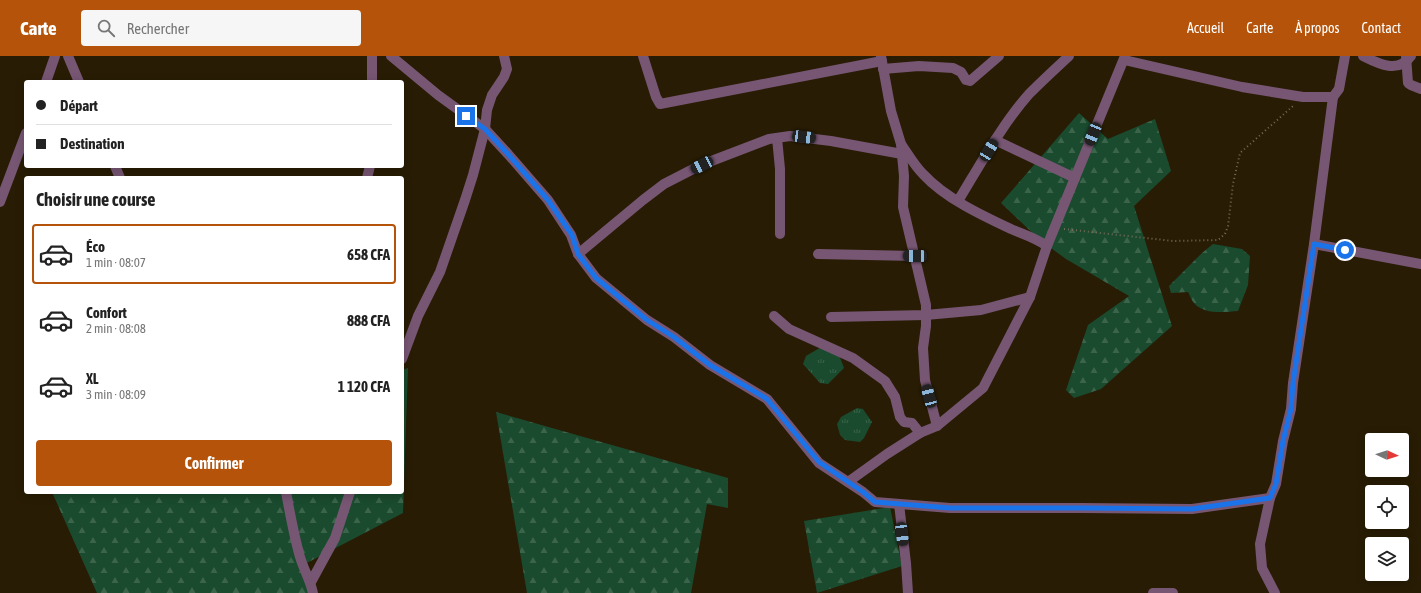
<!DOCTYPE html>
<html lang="fr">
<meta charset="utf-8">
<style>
:root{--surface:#fff;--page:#f6f6f6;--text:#222;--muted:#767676;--line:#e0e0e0;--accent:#b45309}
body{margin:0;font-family:"Asap Condensed",sans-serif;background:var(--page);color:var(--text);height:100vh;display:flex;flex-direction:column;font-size:15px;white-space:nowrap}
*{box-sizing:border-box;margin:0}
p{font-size:13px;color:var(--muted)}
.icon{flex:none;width:22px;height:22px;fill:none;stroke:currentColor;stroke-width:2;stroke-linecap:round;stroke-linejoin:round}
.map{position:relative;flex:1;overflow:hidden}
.panel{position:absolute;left:24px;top:120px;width:380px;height:318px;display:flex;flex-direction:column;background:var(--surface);border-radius:4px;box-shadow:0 2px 10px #0003}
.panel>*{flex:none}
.hud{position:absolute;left:24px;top:24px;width:380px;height:88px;border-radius:4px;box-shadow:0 2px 10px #0003;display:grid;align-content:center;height:88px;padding:0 12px;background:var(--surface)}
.needle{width:26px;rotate:94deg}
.buttons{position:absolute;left:1365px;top:377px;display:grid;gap:8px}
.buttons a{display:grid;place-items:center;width:44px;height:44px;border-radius:4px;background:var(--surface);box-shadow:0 2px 10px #0003;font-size:20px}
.end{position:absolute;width:18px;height:18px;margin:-9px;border:5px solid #1a73e8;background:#fff;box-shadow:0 0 0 2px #fff}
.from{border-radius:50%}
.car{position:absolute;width:12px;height:24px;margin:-12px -6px;border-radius:5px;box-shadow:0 0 3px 1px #0007;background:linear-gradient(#222 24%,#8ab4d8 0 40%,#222 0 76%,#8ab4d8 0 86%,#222 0)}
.hud b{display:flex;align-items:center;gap:14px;height:38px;font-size:15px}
.hud b+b{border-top:1px solid var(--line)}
.hud i{width:10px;height:10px;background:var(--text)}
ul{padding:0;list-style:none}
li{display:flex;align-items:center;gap:12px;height:60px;margin:0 8px 6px;padding:0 4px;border:2px solid transparent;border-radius:4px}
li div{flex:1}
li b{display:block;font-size:15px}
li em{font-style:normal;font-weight:700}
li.active{border-color:var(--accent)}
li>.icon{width:36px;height:36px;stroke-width:1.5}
h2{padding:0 12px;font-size:18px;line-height:48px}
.cta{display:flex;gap:8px;margin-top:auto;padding:8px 12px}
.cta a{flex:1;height:46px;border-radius:4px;background:var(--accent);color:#fff;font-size:16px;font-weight:700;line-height:46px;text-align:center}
header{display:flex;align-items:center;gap:24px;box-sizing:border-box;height:56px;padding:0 20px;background:var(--accent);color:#fff}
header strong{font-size:19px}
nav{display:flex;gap:22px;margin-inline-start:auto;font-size:14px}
.search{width:280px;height:36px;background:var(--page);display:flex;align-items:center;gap:10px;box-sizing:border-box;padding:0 14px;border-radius:4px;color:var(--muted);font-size:15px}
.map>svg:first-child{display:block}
.grass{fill:url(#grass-tufts)}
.forest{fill:url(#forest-firs)}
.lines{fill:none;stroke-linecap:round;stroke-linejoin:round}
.path{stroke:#756b57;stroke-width:2;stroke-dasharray:1 3;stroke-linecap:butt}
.minor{stroke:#775673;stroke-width:10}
.route{stroke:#1a73e8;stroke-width:5}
</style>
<header>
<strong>Carte</strong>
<div class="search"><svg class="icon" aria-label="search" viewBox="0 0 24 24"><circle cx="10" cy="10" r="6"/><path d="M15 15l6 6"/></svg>Rechercher</div>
<nav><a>Accueil</a><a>Carte</a><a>À propos</a><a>Contact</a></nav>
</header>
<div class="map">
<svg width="1421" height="537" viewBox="0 0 1421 537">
<defs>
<pattern id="grass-tufts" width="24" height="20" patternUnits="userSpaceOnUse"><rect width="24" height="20" fill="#1a4b2e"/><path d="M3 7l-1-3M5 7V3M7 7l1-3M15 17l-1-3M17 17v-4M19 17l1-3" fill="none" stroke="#3b644b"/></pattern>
<pattern id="forest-firs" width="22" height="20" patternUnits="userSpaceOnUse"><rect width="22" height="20" fill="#1a4b2e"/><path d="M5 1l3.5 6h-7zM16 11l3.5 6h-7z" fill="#3b644b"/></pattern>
</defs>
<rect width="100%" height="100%" fill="#281c04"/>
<g class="grass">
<polygon points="823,290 839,299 844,312 828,328 820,327 803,308 806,300"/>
<polygon points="857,352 863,353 872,366 864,382 860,386 845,384 840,379 837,368 841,361"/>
</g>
<g class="forest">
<polygon points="1079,57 1108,83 1155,63 1171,115 1134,150 1172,270 1101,333 1074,342 1066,334 1088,269 1129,240 1066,203 1040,184 1001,147"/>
<path d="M 1213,188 L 1242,193 L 1250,200 L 1248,229 L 1238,255 C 1225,256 1204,259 1194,247 C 1191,244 1190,239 1188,236 L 1171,237 L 1169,230 L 1202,197 Z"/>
<polygon points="408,312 403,457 303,509 313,537 97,537 52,436 402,436 402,314"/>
<polygon points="496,356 728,422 728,452 707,448 691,537 527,537"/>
<polygon points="890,451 902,510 817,537 804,465"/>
</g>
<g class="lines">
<polyline class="path" points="1064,173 1173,185 1218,184 1225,178 1228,170 1233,128 1240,97 1293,50"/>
<g class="minor">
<polyline points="68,0 79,26"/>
<polyline points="372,0 372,26"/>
<polyline points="391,0 438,39 485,73 508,98 548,144 571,179 578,198 596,222 647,264 674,281 710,309 767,343 819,407 863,436 875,446 950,452 1082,452 1192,453 1270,442 1260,488 1262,512 1275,537"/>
<polyline points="643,0 656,41 660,48 882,5"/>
<polyline points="881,0 891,55 901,88 904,120 903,151 926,249 926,270 923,292 925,324 937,370"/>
<path d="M 1363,0 C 1379,8 1398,18 1411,0"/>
<polyline points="1406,0 1408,27 1411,29 1421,33"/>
<polyline points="1124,4 1242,31 1303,41 1333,41 1339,33 1345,0"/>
<polyline points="883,13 919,10 953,12 961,16 966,24 970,25 999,0"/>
<polyline points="46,26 55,0"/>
<polyline points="777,82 780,113 780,178"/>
<polyline points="995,84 1075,122"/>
<path d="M 901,88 C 908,98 914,109 923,118 C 945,142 981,159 1011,173 C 1023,178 1036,182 1047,190"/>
<polyline points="115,110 120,122"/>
<polyline points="367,122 370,110"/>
<path d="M 958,145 C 980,109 1001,70 1029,38 C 1042,25 1056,12 1069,0"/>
<polyline points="0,146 26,77"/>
<polyline points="1314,188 1421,208"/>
<polyline points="578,198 643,144 664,128 701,109 769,83 790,80 831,85 902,98"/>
<polyline points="818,198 915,200"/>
<polyline points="774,260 789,273 853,302 885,325 895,341 900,361 904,366 912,367 920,377"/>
<polyline points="831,261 926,259 981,254 1030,241"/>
<polyline points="402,303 418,260 440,216 465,144 473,119 485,73 487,54 492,39 504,21 507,13 504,0"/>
<polyline points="848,426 887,398 920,377 937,370 983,332 1030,241 1047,190 1125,0"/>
<path d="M 286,436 C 290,458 294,480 300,501 C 304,514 310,524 313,537"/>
<polyline points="1270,442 1276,428 1283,385 1291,353 1293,327 1314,188 1333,41"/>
<polyline points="899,448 906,507 908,537"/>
<polyline points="311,526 335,482 350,436"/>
<polyline points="1153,537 1173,537"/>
</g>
</g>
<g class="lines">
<polyline class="route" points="466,60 485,73 508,98 548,144 572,179 578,198 596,222 647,264 674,281 710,309 767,343 819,406 863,436 875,446 950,452 1082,452 1192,453 1270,442 1276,428 1283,385 1291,353 1293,327 1314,188 1345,194"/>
</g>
</svg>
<div class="buttons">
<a><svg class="needle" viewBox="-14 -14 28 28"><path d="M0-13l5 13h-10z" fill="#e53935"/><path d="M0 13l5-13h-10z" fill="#767676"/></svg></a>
<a><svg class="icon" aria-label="locate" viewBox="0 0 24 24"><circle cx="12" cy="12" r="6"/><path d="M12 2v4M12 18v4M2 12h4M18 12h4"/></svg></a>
<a><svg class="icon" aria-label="layers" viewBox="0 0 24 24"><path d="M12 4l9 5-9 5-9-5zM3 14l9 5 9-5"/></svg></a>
</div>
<i class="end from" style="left:1345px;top:194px"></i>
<i class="end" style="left:466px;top:60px"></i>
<i class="car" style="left:1093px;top:78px;rotate:202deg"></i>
<i class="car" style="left:804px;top:81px;rotate:97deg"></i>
<i class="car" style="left:989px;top:94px;rotate:31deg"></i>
<i class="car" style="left:702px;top:109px;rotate:243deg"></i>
<i class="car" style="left:915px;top:200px;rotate:271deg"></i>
<i class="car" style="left:929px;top:340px;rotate:345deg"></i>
<i class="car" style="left:902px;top:478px;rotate:173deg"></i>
<div class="hud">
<b><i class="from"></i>Départ</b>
<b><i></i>Destination</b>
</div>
<section class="panel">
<h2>Choisir une course</h2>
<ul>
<li class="active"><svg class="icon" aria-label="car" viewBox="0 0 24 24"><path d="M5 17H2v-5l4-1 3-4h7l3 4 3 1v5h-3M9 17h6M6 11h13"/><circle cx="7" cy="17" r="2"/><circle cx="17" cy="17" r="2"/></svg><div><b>Éco</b><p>1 min · 08:07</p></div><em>658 CFA</em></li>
<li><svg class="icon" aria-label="car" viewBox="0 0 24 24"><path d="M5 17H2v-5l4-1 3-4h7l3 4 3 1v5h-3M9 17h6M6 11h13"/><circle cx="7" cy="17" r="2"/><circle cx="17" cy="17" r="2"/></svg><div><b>Confort</b><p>2 min · 08:08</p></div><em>888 CFA</em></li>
<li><svg class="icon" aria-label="car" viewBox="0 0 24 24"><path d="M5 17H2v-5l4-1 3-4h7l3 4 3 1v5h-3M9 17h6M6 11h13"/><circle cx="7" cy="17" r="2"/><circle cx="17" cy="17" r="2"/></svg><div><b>XL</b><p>3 min · 08:09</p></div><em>1 120 CFA</em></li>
</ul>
<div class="cta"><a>Confirmer</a></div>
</section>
</div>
